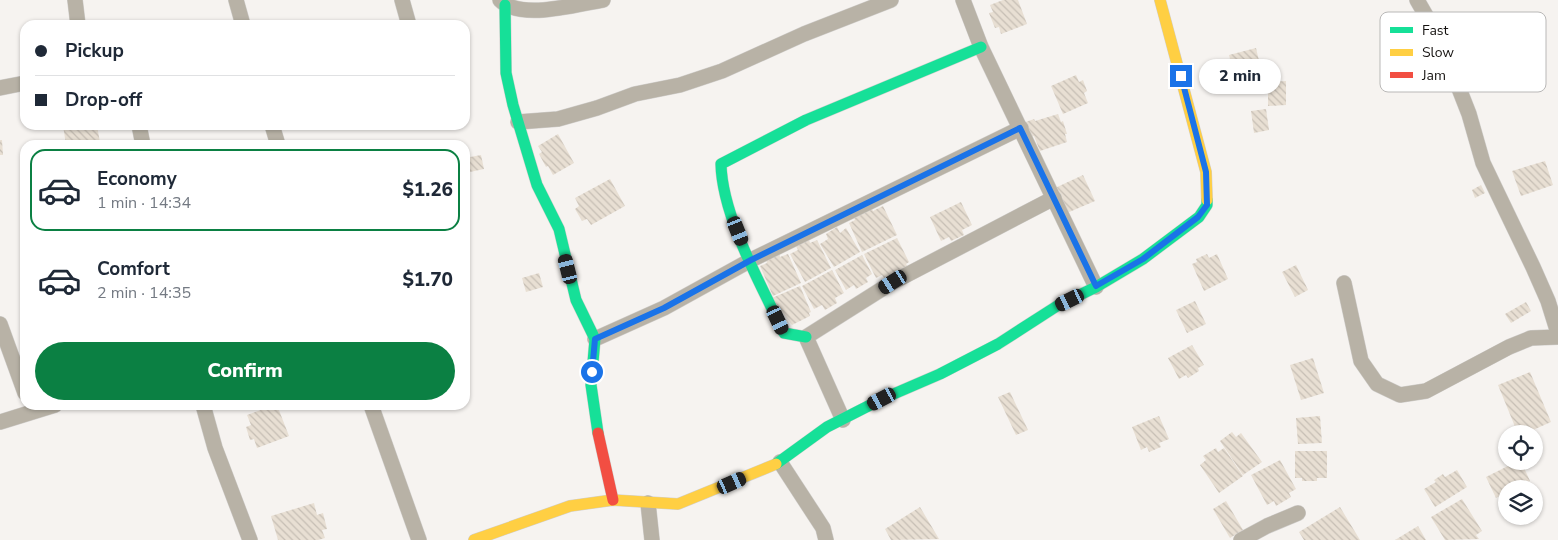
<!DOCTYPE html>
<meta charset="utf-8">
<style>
:root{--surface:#fff;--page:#f2f2f3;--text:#1f2937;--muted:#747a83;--line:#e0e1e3;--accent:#0b8043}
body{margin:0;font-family:"Nunito Sans",sans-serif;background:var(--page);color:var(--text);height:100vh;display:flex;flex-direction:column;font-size:19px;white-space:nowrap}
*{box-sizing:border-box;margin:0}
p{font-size:16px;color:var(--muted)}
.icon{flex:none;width:28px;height:28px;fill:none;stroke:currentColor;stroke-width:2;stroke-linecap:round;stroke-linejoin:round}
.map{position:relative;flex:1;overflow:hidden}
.side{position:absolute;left:20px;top:140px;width:450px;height:270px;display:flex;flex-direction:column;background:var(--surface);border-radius:15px;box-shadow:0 1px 4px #0004}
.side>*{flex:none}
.banner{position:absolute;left:20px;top:20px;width:450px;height:110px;border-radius:15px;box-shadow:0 1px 4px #0004;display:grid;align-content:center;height:110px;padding:0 15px;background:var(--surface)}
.fabs{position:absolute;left:1498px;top:425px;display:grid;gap:10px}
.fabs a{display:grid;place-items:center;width:45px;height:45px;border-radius:50%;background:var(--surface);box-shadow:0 1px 4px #0004;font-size:25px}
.end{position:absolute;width:22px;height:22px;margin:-11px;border:6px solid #1a73e8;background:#fff;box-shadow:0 0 0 2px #fff}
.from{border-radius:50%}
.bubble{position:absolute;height:35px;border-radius:18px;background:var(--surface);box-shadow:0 1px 4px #0004;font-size:16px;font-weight:800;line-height:35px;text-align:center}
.car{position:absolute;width:15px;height:30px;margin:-15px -8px;border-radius:6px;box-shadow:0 0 4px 1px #0007;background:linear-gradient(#222 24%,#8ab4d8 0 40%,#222 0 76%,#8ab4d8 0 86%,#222 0)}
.banner b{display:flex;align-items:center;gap:18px;height:48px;font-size:19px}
.banner b+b{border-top:1px solid var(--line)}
.banner i{width:12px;height:12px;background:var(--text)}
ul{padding:9px 0 0;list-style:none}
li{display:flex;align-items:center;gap:15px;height:82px;margin:0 10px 8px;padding:0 5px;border:2px solid transparent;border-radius:15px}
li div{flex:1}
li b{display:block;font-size:19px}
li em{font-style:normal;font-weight:800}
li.selected{border-color:var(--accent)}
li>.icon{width:45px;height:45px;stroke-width:1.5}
.button{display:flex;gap:10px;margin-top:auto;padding:10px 15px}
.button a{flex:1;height:58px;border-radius:30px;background:var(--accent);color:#fff;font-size:20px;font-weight:800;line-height:58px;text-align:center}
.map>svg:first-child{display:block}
.building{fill:url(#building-back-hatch)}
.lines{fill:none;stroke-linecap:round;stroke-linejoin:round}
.street-casing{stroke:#d1cfcd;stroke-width:16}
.fast-casing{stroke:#d1cfcd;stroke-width:12}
.slow-casing{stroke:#d1cfcd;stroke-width:12}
.jam-casing{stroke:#d1cfcd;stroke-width:12}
.street{stroke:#b8b2a6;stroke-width:15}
.fast{stroke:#16e098;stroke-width:11}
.slow{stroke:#ffcf43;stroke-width:11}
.jam{stroke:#f24e42;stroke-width:11}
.route{stroke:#1a73e8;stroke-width:6}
.key{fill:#fff;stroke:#b9b8b7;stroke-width:1}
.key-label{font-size:14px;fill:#151210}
</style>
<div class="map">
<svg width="1558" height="540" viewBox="0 0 1558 540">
<defs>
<pattern id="building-back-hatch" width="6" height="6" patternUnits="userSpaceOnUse" patternTransform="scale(1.25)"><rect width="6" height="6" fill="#e8dfd3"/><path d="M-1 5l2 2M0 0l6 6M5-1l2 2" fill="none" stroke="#c6beb4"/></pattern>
</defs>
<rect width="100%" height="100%" fill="#f6f3f0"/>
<g class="building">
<polygon points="1003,0 1018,0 1027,24 1001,34 999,27 995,28 989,13 993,12 990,5"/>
<polygon points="1256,48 1264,82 1238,88 1236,80 1230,82 1225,64 1231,63 1229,55"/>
<polygon points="1076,75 1079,82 1083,80 1087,91 1084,93 1088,103 1063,114 1051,86"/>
<polygon points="1286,81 1286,105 1268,106 1268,82"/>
<polygon points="1266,109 1269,130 1254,133 1251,111"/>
<polygon points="1058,114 1061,122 1063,121 1067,134 1065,134 1067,142 1040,151 1034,136 1028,138 1023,123 1034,119 1035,121"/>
<polygon points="63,125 97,125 100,143 95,145 66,145"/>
<polygon points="558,134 574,163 553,175 548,166 546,167 539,154 542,152 538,146"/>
<polygon points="0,140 2,140 3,155 0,155"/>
<polygon points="481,155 484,169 465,173 465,158"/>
<polygon points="1545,161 1553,185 1521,196 1512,171"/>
<polygon points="1083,175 1095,201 1067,213 1055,188"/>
<polygon points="610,179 625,206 591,225 587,219 582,221 575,209 579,206 575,198"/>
<polygon points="1481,185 1485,193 1475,198 1472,190"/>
<polygon points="961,202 972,225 962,230 964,235 951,241 949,237 941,241 930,217"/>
<polygon points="871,206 873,211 883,206 897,235 862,252 849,223 855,220 853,215"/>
<polygon points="837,227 840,233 846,228 860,252 834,267 820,244 828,239 826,234"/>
<polygon points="897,238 909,262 906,264 908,267 884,278 882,275 876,278 864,254"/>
<polygon points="809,240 810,243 817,240 831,268 805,282 790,254 798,250 796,246"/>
<polygon points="779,254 780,257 788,254 801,283 773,296 760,266 767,263 766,260"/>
<polygon points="1207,254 1209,258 1217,254 1228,279 1204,291 1192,264 1197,262 1196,259"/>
<polygon points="862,255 872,274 866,278 868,282 856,289 854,285 846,290 835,270"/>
<polygon points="1296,265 1308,290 1295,297 1282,272"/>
<polygon points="832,270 844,293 835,298 837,303 825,310 822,305 814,309 802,286"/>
<polygon points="539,273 543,287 526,292 522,278"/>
<polygon points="800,286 811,312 809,313 810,316 792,325 772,298"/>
<polygon points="1195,301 1206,324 1187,333 1176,310"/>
<polygon points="1526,302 1531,311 1511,323 1505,314"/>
<polygon points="1192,345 1204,365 1198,368 1199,371 1188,378 1186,375 1179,379 1168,358"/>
<polygon points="1313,358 1324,393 1301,400 1290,365"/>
<polygon points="1530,372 1551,422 1524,434 1518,434 1498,385"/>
<polygon points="1010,392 1028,430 1016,435 998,397"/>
<polygon points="274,405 277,405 289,436 257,448 254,439 250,440 246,427 251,425 247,415"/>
<polygon points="1159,416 1169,439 1159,443 1161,447 1149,452 1147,447 1141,450 1132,427"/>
<polygon points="1320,416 1322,443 1298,444 1296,418"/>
<polygon points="1232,432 1236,437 1241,433 1262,462 1243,475 1220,441"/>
<polygon points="1216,448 1218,452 1224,448 1243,476 1219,493 1200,465 1206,460 1203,456"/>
<polygon points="1295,451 1327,451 1327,478 1317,478 1317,481 1302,481 1302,478 1295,478"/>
<polygon points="1280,460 1296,489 1289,493 1291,497 1276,506 1274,501 1267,505 1251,475"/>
<polygon points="1518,461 1521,461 1530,481 1515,489 1506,489 1506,493 1496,498 1486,477"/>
<polygon points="1457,470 1467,487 1435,507 1424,489 1436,482 1434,480 1443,474 1445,477"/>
<polygon points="1462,499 1482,531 1476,535 1479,539 1445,540 1431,517"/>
<polygon points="1226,501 1243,530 1230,538 1213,509"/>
<polygon points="314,503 317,515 323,513 327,529 322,530 325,538 318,540 278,540 271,516"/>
<polygon points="920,507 939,539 891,540 885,529"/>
<polygon points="1340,507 1360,540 1304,540 1299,532"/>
<polygon points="1418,526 1426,540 1395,540"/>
</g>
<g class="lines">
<g class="street-casing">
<g id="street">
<polyline points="75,0 78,25"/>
<polyline points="236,0 243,25"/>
<polyline points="402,0 409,25"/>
<path d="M 500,0 C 521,21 577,4 603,0"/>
<polyline points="963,0 981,47 1096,287"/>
<polyline points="1417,0 1432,26 1449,63 1469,114 1483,163 1533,267 1548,301 1558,333"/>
<polyline points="0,88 25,83"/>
<polyline points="518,122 558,119 597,108 635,94 680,85 722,71 804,34 891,0"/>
<polyline points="139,125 143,145"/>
<polyline points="272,125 278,145"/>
<polyline points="1344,283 1361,361 1377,384 1400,395 1426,391 1509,347 1531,338 1558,337"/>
<polyline points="0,324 25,393"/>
<polyline points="595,339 664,308 751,260 1021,128"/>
<polyline points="203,405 215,448 250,540"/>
<polyline points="371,405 419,540"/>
<polyline points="843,420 806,337 893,282 1054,198"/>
<polyline points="0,422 55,405"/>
<polyline points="780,462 823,528 826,540"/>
<polyline points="648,503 652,540"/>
<polyline points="1241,540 1267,526 1298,513"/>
</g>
</g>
<g class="fast-casing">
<g id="fast">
<polyline points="505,5 506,73 513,105 537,185 559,229 576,300 595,339 591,385 598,433"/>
<path d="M 806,337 L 784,333 C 761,285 722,216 721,164 L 806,120 L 981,47"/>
<polyline points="776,464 827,427 882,399 940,374 998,344 1057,306 1096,287 1143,259 1199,217 1207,205 1207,200"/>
</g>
</g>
<g class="slow-casing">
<g id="slow">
<polyline points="1160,0 1206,172 1207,200"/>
<polyline points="474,540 570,506 613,500 678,504 776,464"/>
</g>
</g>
<g class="jam-casing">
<polyline id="jam" points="598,433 613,500"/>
</g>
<use href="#street" class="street"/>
<use href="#fast" class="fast"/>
<use href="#slow" class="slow"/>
<use href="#jam" class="jam"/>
</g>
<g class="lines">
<polyline class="route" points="592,372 595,339 664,308 751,260 1020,128 1096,286 1143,259 1198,217 1207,205 1206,172 1181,76"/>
</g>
<rect x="1380" y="12" width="166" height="80" rx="8" class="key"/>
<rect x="1390" y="27" width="23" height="6" fill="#16e098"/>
<rect x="1390" y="49" width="23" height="7" fill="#ffcf43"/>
<rect x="1390" y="72" width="23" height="6" fill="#f24e42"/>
<g class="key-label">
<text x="1422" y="35">Fast</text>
<text x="1422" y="57">Slow</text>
<text x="1422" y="80">Jam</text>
</g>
</svg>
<div class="fabs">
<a><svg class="icon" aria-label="locate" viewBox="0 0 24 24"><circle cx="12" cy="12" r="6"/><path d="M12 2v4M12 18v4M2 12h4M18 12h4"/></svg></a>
<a><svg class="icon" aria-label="layers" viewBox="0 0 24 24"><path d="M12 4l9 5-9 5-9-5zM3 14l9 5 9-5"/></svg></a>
</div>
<i class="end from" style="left:592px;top:372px"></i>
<i class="end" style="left:1181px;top:76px"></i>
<div class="bubble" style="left:1199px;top:59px;width:82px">2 min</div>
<i class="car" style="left:738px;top:231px;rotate:158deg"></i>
<i class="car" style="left:568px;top:269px;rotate:346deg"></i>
<i class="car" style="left:893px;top:282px;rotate:238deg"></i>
<i class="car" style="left:1070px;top:300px;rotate:244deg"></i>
<i class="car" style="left:778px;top:320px;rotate:155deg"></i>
<i class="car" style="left:882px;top:399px;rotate:242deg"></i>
<i class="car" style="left:732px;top:483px;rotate:66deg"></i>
<div class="banner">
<b><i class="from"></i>Pickup</b>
<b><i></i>Drop-off</b>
</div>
<section class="side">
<ul>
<li class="selected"><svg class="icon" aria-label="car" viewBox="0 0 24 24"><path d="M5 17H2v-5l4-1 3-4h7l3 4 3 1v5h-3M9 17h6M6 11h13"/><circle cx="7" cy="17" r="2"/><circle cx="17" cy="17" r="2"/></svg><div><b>Economy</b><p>1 min · 14:34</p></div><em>$1.26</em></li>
<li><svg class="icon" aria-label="car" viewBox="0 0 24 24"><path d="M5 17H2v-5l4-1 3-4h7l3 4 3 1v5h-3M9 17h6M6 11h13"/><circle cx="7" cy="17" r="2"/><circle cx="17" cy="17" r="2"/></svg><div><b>Comfort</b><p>2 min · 14:35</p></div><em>$1.70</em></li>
</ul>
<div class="button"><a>Confirm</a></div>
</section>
</div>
